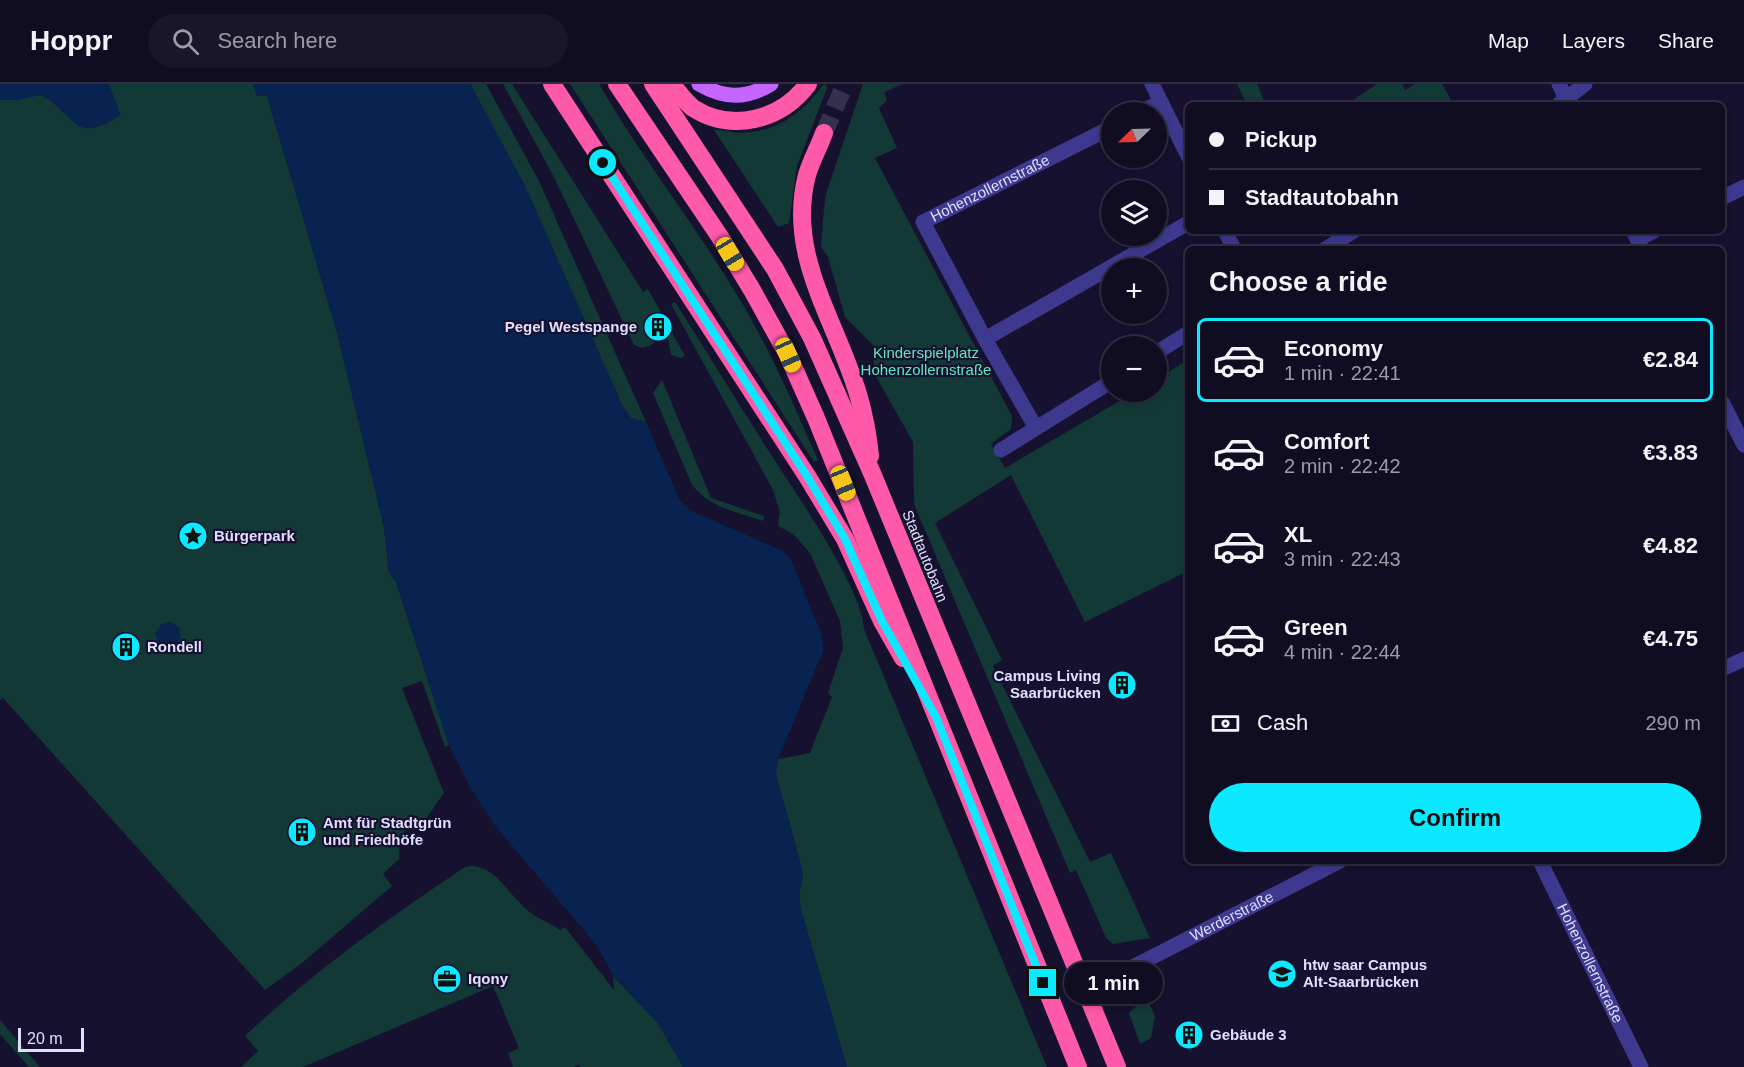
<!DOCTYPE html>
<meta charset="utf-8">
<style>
:root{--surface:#100d22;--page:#19162a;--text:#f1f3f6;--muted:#9c9ca5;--line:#302d40;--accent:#0ae9ff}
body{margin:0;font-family:Arial,sans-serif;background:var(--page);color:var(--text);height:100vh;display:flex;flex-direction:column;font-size:22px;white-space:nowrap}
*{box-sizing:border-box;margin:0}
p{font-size:20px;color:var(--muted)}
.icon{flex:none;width:33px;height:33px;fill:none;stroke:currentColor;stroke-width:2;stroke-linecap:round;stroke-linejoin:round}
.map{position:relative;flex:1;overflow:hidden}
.side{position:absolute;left:1185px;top:162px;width:540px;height:618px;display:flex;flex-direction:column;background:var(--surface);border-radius:9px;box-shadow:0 3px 9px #0003,0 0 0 2px var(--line)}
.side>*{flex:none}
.top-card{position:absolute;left:1185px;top:18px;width:540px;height:132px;border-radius:9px;box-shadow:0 3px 9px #0003,0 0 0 2px var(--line);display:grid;align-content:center;height:132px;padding:0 24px;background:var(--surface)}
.needle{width:39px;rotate:247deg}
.fabs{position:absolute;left:1101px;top:18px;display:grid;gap:12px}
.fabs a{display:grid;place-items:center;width:66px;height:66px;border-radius:50%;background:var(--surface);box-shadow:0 3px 9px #0003,0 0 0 2px var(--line);font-size:30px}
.scale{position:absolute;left:18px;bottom:15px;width:66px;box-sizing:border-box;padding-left:6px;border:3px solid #e1deff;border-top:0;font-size:16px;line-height:21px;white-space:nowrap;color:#e1deff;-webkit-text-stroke:4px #15112e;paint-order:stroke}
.end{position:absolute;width:27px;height:27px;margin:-14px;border:8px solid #0ae9ff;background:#111;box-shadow:0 0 0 3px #111}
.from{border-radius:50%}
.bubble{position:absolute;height:42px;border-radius:21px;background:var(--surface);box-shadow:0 3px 9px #0003,0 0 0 2px var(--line);font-size:20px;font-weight:600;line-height:42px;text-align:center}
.car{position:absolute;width:18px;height:36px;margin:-18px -9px;border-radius:8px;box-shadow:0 0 4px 2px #0007;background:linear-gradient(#f5c518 24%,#345 0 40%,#f5c518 0 76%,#345 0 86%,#f5c518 0)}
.top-card b{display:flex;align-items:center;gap:21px;height:57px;font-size:22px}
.top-card b+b{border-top:2px solid var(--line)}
.top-card i{width:15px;height:15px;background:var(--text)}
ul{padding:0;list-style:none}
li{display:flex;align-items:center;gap:18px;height:84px;margin:0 12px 9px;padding:0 12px;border:3px solid transparent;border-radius:9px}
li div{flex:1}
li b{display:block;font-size:22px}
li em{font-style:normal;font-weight:600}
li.selected{border-color:var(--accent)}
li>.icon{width:54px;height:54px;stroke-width:1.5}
h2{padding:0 24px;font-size:27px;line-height:72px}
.pay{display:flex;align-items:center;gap:15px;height:66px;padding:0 24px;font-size:22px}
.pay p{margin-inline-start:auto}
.cta{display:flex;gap:12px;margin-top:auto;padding:12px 24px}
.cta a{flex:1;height:69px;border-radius:36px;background:var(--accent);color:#111;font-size:24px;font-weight:600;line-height:69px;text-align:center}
header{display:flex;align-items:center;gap:36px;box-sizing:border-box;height:84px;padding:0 30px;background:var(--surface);border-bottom:2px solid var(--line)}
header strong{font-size:28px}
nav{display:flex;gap:33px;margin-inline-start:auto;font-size:21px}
.search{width:420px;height:54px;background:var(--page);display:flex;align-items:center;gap:15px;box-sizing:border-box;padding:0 21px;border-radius:33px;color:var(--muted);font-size:22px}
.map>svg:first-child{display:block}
.green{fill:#133937}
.water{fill:#082350}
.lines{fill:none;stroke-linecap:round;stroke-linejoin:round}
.motorway-tunnel{stroke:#34304d;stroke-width:18;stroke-dasharray:18 9;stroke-linecap:butt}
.minor{stroke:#3c398f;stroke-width:15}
.tertiary{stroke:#3c398f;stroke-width:15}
.primary{stroke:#c465ff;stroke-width:15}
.motorway{stroke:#ff59aa;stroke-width:18}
.route{stroke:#0ae9ff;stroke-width:8}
.labels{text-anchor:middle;stroke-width:4.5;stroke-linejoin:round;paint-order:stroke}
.street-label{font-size:15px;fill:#e1deff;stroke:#15112e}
.poi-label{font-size:15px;font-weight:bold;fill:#e1deff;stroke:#15112e;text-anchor:start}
.park-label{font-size:15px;fill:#62e7c4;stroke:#15112e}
</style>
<header>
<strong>Hoppr</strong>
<div class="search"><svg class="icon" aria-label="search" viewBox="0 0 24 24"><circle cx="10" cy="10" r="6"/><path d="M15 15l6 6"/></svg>Search here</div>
<nav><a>Map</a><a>Layers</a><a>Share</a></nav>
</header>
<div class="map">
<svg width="1744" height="983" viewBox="0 0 1744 983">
<rect width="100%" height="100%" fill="#15112e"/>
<g class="green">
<polygon points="0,0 253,0 257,12 267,12 337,248 384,443 389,488 396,498 449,661 445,663 422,597 402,604 444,709 421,742 413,737 400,753 399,775 383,790 392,802 302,879 265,906 3,614 0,616"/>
<polygon points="470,0 486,0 539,97 646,338 631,334 622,321 525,102"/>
<polygon points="503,0 512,0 643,208 648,205 685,272 681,274 671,271 665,240 658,237 653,239 652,246 658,250 664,246 665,249 651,261 642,264 634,261 553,91"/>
<path d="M 570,0 L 599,0 C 641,73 694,139 737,211 C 769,263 793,320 818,376 L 814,378 Z"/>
<path d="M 826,0 L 827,4 L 797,82 L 789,139 L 778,143 L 714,46 C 722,45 732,49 741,49 C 776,48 803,29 823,1 Z"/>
<polygon points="863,0 903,0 884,8 887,16 879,24 897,64 875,74 1012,332 1011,345 991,360 1005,384 1135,308 1156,308 1157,295 1188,276 1188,487 1085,538 1011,391 935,439 1002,576 993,582 1090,778 1111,769 1150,854 1113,860 1106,854 1076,786 1070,789 914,420 913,358 874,289 873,261 845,233 828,173 821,163 825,113"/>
<polygon points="1237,0 1257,0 1266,21 1247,21"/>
<polygon points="1377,0 1402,0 1405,6 1415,0 1442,0 1454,21 1346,21"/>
<path d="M 675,218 C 707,268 738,319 770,369 C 794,407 862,503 864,545 L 1047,983 L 847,983 L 801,826 L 799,812 L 803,789 L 776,690 L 778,675 L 810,669 L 832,613 L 828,609 L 843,564 L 840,537 L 810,469 L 793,450 L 778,442 L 780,428 L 773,406 L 671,220 Z"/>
<path d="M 662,296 L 711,414 L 764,432 L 763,437 C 737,428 710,424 692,401 L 653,309 Z"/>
<path d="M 472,782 C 499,784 510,814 531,829 C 540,836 551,839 560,846 L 565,843 L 614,906 L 613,892 L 658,939 L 683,983 L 580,983 L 579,981 L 573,983 L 513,983 L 508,969 L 519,964 L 493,902 L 303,983 L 241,983 L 258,967 L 245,952 C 313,888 387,835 465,783 Z"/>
<polygon points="1146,913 1155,932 1151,954 1140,960 1129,929"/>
<polygon points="0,936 40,983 29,983 0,950"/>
</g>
<g class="water">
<path d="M 0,0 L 109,0 L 121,31 C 73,62 77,32 41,11 L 18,16 L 0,16 Z"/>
<polygon points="253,0 470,0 525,102 622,321 631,334 646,338 680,417 693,428 781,466 790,474 822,551 823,567 778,675 776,690 803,789 799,812 801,826 847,983 683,983 658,939 613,892 598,863 496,743 471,705 449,661 396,498 389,488 384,443 337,248 267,12 257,12"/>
<polygon points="171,538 179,543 181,553 177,560 168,563 159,559 155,550 161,540"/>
</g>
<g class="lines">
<polyline class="motorway-tunnel" points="824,49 845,0"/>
<g class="minor">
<polyline points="1152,0 1188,72"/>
<polyline points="1558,21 1585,0"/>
<polyline points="1140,28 1161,18"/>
<polyline points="1722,114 1744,103"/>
<polyline points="1225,147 1234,165"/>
<polyline points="1638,155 1654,147"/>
<polyline points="1325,165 1354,147"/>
<polyline points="985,255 1188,139"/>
<polyline points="1156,269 1188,249"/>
<path id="s1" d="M 1036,344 L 985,255 L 923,138 L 1112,43"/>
<polyline points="1001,366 1112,297"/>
<polyline points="1722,585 1744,575"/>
<path id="s2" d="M 1540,777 L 1641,983"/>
<path id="s3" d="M 1125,887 L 1340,777"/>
</g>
<g class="tertiary">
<polyline points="1559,0 1569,21"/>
<polyline points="1633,147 1642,165"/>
<polyline points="1722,318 1744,361"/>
</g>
<path class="primary" d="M 699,0 C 725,15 746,15 771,0"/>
<g class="motorway">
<polyline points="552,0 807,392 845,455 882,537 903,574"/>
<polyline points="617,0 720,153 752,206 788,271 816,334 1078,983"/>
<polyline points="653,0 775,185 812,254 872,389 1117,983"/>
<path d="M 671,0 C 678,7 685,18 693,24 C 732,49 781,36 808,0"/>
<path d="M 824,49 C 819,63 811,77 807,91 C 786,171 836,236 858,310 C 864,330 868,351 870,372"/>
</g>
</g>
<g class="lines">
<polyline class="route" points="603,79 807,392 845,455 882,537 936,633 1043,899"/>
</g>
<defs>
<g id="building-disc" transform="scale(1.5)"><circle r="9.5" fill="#0ae9ff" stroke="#15112e"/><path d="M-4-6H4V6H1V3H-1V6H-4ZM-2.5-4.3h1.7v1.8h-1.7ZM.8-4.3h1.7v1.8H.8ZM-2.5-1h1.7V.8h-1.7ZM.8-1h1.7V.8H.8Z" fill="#111"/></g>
<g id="sight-disc" transform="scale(1.5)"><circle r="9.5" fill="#0ae9ff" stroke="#15112e"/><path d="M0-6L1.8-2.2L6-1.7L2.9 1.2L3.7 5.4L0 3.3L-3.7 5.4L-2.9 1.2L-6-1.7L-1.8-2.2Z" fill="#111"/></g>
<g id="university-disc" transform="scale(1.5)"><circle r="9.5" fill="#0ae9ff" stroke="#15112e"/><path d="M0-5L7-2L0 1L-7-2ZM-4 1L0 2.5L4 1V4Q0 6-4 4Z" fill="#111"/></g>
<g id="office-disc" transform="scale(1.5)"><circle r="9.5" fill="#0ae9ff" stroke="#15112e"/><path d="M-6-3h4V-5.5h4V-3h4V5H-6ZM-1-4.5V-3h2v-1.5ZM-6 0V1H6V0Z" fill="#111"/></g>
</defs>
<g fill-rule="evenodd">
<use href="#building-disc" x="658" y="243"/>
<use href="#sight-disc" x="193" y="452"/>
<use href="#building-disc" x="126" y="563"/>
<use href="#building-disc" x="1122" y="601"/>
<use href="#building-disc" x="302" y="748"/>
<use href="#university-disc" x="1282" y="890"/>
<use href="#office-disc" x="447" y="895"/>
<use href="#building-disc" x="1189" y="951"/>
</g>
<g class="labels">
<g class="street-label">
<text dy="5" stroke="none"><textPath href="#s1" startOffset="310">Hohenzollernstraße</textPath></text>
<text transform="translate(925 472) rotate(68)" y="5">Stadtautobahn</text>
<text dy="5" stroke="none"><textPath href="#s3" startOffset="120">Werderstraße</textPath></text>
<text dy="5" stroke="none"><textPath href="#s2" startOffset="114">Hohenzollernstraße</textPath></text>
</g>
<g class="poi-label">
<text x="637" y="248" text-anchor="end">Pegel Westspange</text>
<text x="214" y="457">Bürgerpark</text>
<text x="147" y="568">Rondell</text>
<text x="1101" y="597" text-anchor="end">Campus Living<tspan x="1101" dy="17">Saarbrücken</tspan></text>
<text x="323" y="744">Amt für Stadtgrün<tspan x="323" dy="17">und Friedhöfe</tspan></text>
<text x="1303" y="886">htw saar Campus<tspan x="1303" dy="17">Alt-Saarbrücken</tspan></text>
<text x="468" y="900">Iqony</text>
<text x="1210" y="956">Gebäude 3</text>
</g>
<g class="park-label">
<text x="926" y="274">Kinderspielplatz<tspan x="926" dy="17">Hohenzollernstraße</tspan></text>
</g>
</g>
</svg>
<div class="fabs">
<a><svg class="needle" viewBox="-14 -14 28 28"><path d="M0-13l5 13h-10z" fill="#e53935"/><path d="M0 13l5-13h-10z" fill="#9c9ca5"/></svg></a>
<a><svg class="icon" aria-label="layers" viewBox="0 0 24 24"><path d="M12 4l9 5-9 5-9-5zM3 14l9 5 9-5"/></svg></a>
<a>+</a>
<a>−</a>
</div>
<div class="scale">20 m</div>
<i class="end from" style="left:603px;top:79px"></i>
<i class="end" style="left:1043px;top:899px"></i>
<div class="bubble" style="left:1064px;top:878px;width:99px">1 min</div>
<i class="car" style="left:730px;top:170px;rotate:149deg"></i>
<i class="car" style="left:788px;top:271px;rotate:156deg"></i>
<i class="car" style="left:843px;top:399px;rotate:158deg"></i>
<div class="top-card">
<b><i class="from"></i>Pickup</b>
<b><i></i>Stadtautobahn</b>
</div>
<section class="side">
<h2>Choose a ride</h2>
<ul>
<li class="selected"><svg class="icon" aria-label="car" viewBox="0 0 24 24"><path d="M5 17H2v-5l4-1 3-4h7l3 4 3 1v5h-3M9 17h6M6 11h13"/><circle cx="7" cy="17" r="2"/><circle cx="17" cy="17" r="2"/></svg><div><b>Economy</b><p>1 min · 22:41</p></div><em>€2.84</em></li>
<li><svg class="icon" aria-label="car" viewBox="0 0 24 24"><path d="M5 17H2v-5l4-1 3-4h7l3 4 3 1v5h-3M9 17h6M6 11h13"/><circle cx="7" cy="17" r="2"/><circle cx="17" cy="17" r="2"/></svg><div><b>Comfort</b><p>2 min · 22:42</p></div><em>€3.83</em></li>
<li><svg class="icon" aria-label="car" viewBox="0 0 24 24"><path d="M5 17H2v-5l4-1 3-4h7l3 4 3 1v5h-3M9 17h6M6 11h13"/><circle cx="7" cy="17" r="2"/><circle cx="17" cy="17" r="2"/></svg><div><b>XL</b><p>3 min · 22:43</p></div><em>€4.82</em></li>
<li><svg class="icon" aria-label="car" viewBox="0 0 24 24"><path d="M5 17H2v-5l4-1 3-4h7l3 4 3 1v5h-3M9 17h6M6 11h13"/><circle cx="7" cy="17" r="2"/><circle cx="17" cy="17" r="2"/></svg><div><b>Green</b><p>4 min · 22:44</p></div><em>€4.75</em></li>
</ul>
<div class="pay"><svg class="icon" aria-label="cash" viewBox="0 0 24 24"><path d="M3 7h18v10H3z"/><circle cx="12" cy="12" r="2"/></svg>Cash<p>290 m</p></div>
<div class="cta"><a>Confirm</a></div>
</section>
</div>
